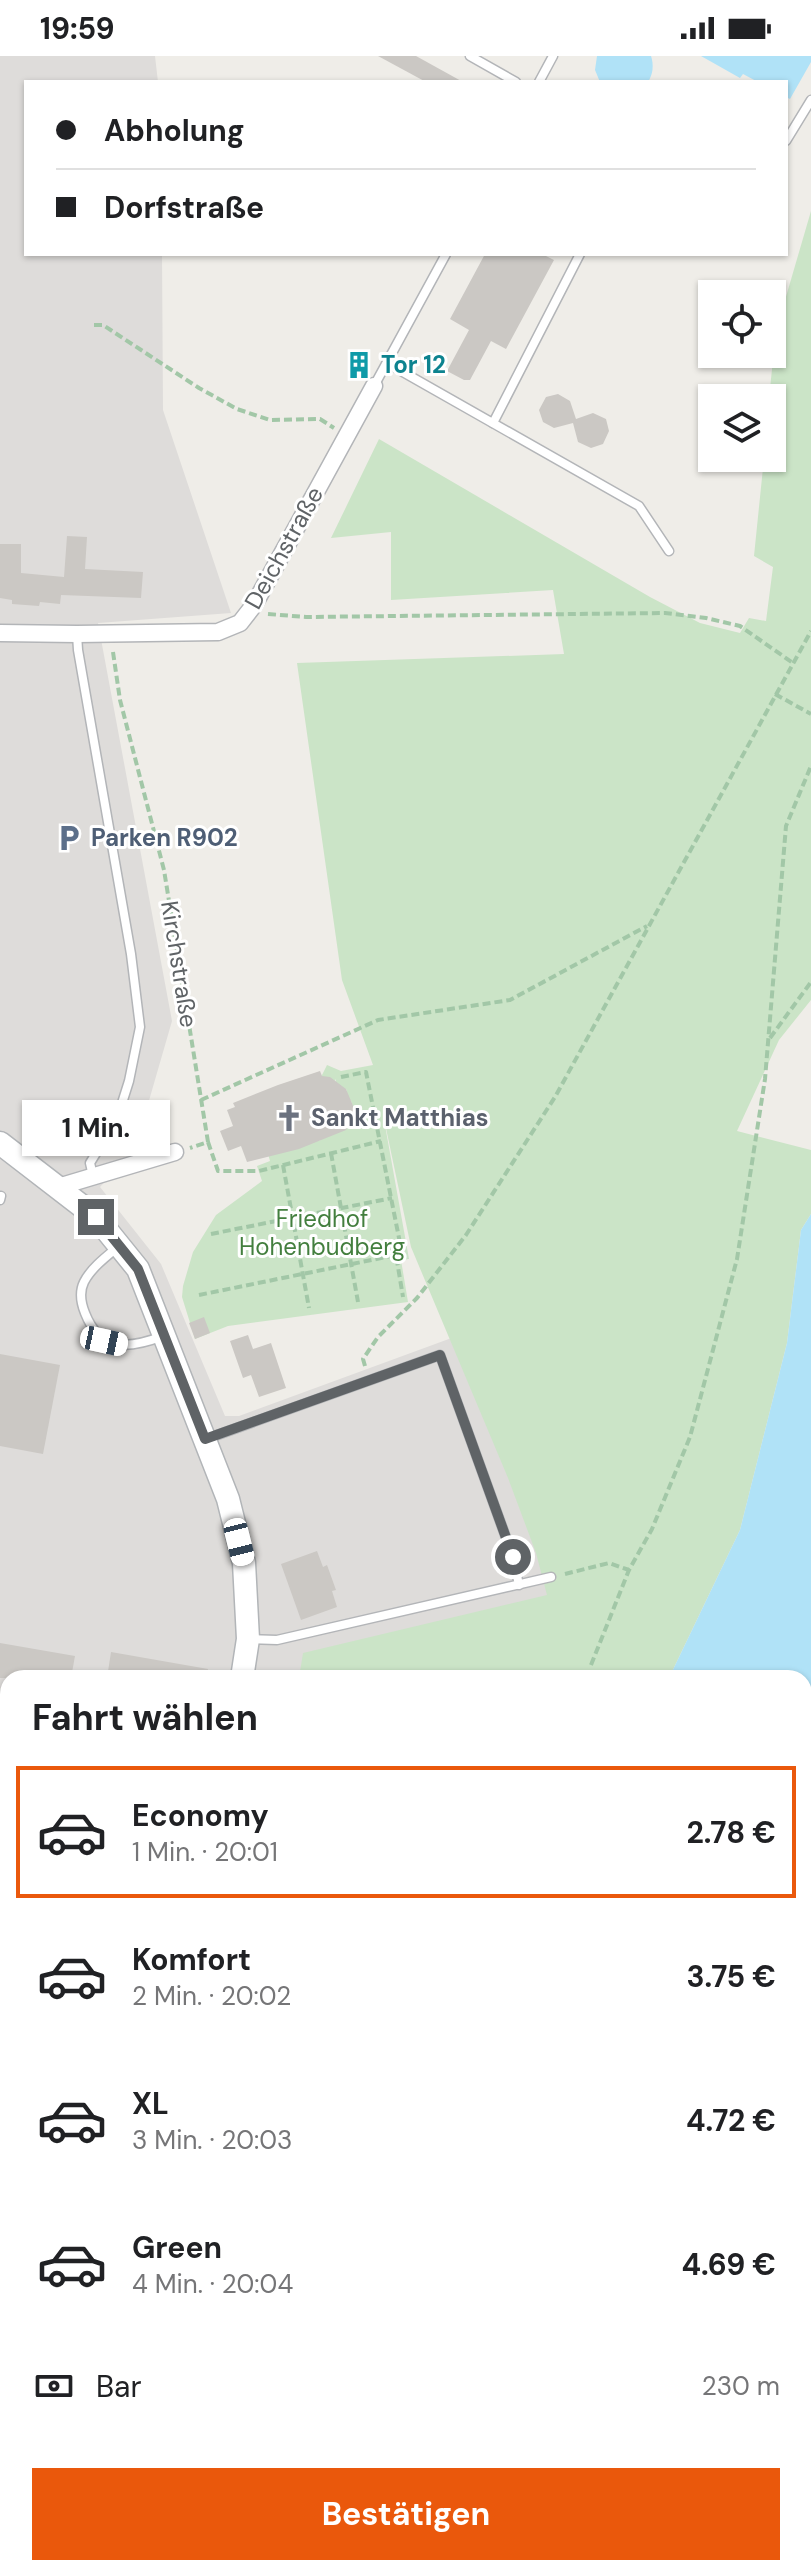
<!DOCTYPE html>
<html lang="de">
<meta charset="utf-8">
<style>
:root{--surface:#fff;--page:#f6f6f6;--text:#202124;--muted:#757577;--line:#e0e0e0;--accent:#ea580c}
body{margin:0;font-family:"DM Sans",sans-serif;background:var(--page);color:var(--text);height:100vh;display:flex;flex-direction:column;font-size:30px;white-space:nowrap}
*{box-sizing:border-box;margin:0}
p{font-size:26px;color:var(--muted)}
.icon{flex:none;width:44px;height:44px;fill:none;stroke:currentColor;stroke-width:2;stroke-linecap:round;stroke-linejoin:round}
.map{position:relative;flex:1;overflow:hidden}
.drawer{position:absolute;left:0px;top:1614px;width:812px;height:906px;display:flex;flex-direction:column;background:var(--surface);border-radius:24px 24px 0 0;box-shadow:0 2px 6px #0004}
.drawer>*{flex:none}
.top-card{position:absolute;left:24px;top:24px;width:764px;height:176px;border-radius:0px;box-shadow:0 2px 6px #0004;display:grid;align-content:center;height:176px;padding:0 32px;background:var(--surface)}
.fabs{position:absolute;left:698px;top:224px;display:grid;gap:16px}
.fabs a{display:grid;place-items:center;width:88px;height:88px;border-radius:0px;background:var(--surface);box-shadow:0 2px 6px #0004;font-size:40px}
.end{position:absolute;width:36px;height:36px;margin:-18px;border:10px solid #5f6366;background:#fff;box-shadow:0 0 0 4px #fff}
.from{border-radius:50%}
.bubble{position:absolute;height:56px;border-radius:0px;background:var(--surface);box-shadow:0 2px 6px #0004;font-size:26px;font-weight:700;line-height:56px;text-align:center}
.car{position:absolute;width:24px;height:48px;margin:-24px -12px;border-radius:10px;box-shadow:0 0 6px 2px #0007;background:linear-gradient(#fff 24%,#345 0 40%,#fff 0 76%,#345 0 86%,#fff 0)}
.top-card b{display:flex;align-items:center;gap:28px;height:76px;font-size:30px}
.top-card b+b{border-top:2px solid var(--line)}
.top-card i{width:20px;height:20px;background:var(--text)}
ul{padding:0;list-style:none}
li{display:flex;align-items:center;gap:24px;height:132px;margin:0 16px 12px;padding:0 16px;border:4px solid transparent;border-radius:0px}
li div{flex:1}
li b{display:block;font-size:30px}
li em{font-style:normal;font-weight:700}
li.on{border-color:var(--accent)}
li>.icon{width:72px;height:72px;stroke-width:1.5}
h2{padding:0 32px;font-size:36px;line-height:96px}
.pay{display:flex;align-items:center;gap:20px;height:88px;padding:0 32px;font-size:30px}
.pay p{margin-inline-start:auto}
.action{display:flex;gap:16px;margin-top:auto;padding:16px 32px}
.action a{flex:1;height:92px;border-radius:0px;background:var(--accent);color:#fff;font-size:32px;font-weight:700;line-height:92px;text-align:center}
.status{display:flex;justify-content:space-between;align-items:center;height:56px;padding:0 40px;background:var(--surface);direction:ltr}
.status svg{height:22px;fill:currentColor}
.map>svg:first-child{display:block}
.industrial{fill:#dedcda}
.green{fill:#cbe4c7}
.water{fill:#b0e2f7}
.building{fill:#cbc8c4}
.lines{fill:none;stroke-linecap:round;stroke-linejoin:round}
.lane-casing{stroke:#b3b5b8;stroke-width:11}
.street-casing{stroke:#b3b5b8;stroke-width:19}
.secondary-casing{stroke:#b2b5b8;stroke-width:25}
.path{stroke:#a2c7a7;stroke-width:4;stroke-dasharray:8 4;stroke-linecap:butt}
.lane{stroke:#fff;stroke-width:8}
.street{stroke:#fff;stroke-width:16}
.secondary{stroke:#fff;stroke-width:22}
.route{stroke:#5f6366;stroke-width:10}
.labels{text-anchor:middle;stroke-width:6;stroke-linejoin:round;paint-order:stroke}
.culture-label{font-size:24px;font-weight:bold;fill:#0d838f;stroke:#fff;text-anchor:start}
.street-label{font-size:24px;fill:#5f6366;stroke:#fff}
.service-label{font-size:24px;font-weight:bold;fill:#4e5e75;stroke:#fff;text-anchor:start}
.worship-label{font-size:24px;font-weight:bold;fill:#5b616d;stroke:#fff;text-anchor:start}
.park-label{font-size:24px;fill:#437f3e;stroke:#fff}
</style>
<div class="status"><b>19:59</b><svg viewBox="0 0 49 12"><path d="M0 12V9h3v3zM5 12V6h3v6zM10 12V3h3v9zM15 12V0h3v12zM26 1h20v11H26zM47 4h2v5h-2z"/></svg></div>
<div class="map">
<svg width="811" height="2519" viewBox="0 0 811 2519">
<rect width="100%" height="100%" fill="#efede8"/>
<polygon class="industrial" points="0,0 155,0 158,26 26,26 26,198 162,198 163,354 231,557 98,567 172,965 135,1093 100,1131 161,1208 225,1360 239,1360 457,1280 589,1622 8,1622 8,2512 271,2512 268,2519 0,2519"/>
<polygon class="green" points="811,155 811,944 779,984 737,1075 811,1094 811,1158 801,1174 787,1287 740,1474 669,1622 299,1622 303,1597 547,1539 536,1497 508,1422 411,1191 383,1058 409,1203 401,1204 408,1246 228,1270 195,1283 182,1241 183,1230 193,1196 216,1159 262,1125 257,1110 270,1105 268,1098 321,1084 322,1080 349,1070 350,1056 354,1054 351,1045 344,1037 347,1034 335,1029 336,1023 333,1027 321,1021 327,1009 341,1015 373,1009 342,924 297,607 564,598 553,534 391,544 391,476 331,482 379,383 650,541 700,567 740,577 749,562 766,565 773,511 754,500 764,402 772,402 772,342 769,342 776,275"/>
<g class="water">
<path d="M 597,0 L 651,0 C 654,9 653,18 648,26 L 600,26 L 595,14 Z"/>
<polygon points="701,0 811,0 811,6 790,43 786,41 786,26 758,26 743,18 740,22"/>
<polygon points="811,1158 811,2519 269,2519 271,2512 804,2512 804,1622 669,1622 740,1474 787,1287 801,1174"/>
</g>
<g class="building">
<polygon points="378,0 416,0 463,26 426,26"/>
<polygon points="485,198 542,198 554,204 506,293 491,285 470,324 464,324 447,315 469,274 450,263"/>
<polygon points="558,338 570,345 576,363 593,357 606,363 609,375 603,388 591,392 578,386 573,367 554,372 543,366 539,354 546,341"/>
<polygon points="67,480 87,481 85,513 143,516 141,542 61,539 60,548 40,546 39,550 12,548 12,544 0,542 0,488 21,488 21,517 64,521"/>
<polygon points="320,1015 322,1020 330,1021 346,1033 354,1052 352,1064 346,1074 299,1093 247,1106 241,1090 228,1095 220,1075 233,1070 227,1054 235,1051 233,1047 278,1029"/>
<polygon points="204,1261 210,1277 195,1283 189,1267"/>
<polygon points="248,1279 253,1293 271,1287 286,1332 259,1341 251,1319 243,1322 230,1285"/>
<polygon points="0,1298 60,1309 43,1398 0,1390"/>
<polygon points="317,1495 323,1511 327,1509 336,1534 332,1535 337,1551 301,1564 281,1508"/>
<polygon points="0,1587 75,1600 71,1622 0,1622"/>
<polygon points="111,1596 208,1613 207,1622 107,1622"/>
</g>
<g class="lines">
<g class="lane-casing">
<g id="lane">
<polyline points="470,0 516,26"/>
<polyline points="539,26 553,0"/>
<polyline points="786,85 811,44"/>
<polyline points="387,307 639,450 669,495"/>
<polyline points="374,330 446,198"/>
<polyline points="493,367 580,198"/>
<polyline points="77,578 78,594 131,898 140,971 129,1025 117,1063 90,1107 93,1120"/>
<polyline points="0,1144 1,1140"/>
<path d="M 119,1190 C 107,1200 91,1212 84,1226 C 79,1236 81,1247 85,1257 C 100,1296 129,1293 163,1280"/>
<polyline points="206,1383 440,1299 513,1501 519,1529"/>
<polyline points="249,1583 277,1584 551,1521"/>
<polyline points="0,1693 8,1695"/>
<polyline points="0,1830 8,1831"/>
<polyline points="0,1949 8,1919"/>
<polyline points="0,2033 8,2040"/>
<polyline points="0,2103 8,2075"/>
<polyline points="0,2168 8,2170"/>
<polyline points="109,2519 111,2512"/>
</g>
</g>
<g class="street-casing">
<g id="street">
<polyline points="0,577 77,578 218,576 240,567 254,549 374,330"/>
<polyline points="58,1131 175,1096"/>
</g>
</g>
<g class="secondary-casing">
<g id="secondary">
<polyline points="0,1087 96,1161 138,1213 228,1443 244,1507 248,1583 242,1622"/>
<polyline points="215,2519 217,2512"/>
</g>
</g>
<g class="path">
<polyline points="94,269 103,269 199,332 237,353 270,364 320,363 334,372"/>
<polyline points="268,558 306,561 665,557 706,562 740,570 793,607"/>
<polyline points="113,596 120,644 164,814 208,1086 190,1092"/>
<polyline points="775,638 811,658"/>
<polyline points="770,982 811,926"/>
<polyline points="341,1021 366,1016 401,1192 396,1199 403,1241"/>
<polyline points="201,1044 378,964 510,944 647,870"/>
<polyline points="208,1086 218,1115 259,1115 381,1085"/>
<polyline points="331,1097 358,1246"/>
<polyline points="283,1109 309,1252"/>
<polyline points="211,1178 392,1142"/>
<polyline points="199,1239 396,1199"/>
<polyline points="365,1310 363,1303 378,1281 417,1242 466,1179 555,1041 811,575"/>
<polyline points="565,1518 609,1507 629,1514"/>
<polyline points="591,1609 629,1514 652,1473 690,1381 737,1203 765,1023 786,770 811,710"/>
</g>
<use href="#lane" class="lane"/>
<use href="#street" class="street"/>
<use href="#secondary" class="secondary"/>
</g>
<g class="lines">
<polyline class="route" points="96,1161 138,1213 205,1383 440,1299 513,1501"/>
</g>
<defs>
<g id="building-bare" transform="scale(2.16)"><path d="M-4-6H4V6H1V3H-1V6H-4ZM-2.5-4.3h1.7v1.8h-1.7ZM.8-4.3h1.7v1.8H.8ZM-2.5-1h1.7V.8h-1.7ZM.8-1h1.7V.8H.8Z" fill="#0f9aa8" stroke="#fff" stroke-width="2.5" paint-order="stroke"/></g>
<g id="parking-bare" transform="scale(2.16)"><path d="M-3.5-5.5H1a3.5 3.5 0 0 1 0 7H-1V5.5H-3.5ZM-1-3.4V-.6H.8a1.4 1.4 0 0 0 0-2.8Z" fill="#5c6f8a" stroke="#fff" stroke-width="2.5" paint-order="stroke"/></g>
<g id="church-bare" transform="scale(2.16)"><path d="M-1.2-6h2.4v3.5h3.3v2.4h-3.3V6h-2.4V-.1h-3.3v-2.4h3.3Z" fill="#6b7280" stroke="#fff" stroke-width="2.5" paint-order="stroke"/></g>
</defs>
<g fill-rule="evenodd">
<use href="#building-bare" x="359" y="309"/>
<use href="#parking-bare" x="69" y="782"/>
<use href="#church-bare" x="289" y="1062"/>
</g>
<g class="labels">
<g class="culture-label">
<text x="381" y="317">Tor 12</text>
</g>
<g class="street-label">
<text transform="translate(284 492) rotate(-61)" y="8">Deichstraße</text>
<text transform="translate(179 908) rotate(81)" y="8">Kirchstraße</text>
</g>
<g class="service-label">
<text x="91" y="790">Parken R902</text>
</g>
<g class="worship-label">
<text x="311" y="1070">Sankt Matthias</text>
</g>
<g class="park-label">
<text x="322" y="1171">Friedhof<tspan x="322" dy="28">Hohenbudberg</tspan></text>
</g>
</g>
</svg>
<div class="fabs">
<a><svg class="icon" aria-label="locate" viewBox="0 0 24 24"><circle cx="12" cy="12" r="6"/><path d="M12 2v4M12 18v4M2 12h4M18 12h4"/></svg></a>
<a><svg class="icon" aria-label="layers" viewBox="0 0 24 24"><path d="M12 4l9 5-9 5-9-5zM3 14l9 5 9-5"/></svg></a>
</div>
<i class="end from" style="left:513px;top:1501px"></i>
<i class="end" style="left:96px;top:1161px"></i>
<div class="bubble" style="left:22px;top:1044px;width:148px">1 Min.</div>
<i class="car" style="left:104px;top:1285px;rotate:102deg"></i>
<i class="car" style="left:239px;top:1486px;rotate:166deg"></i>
<div class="top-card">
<b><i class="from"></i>Abholung</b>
<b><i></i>Dorfstraße</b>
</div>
<section class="drawer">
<h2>Fahrt wählen</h2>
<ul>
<li class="on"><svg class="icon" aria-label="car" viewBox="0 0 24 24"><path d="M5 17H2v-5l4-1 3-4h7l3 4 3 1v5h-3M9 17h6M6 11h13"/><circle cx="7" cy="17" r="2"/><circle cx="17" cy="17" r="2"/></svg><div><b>Economy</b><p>1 Min. · 20:01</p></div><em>2.78 €</em></li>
<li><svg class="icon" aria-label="car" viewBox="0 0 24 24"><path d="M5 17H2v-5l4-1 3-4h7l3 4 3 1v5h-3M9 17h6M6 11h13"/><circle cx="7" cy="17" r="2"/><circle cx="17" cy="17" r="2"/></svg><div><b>Komfort</b><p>2 Min. · 20:02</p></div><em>3.75 €</em></li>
<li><svg class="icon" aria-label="car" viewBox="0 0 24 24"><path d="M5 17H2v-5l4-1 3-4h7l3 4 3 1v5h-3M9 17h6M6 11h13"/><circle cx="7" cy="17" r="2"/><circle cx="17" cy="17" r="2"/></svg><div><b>XL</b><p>3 Min. · 20:03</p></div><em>4.72 €</em></li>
<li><svg class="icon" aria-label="car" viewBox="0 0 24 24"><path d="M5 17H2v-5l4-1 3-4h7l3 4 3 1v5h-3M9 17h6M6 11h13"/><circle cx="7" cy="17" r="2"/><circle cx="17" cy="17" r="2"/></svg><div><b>Green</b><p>4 Min. · 20:04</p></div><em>4.69 €</em></li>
</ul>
<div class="pay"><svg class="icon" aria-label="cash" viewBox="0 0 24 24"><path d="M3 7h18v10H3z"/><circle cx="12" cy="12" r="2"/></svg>Bar<p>230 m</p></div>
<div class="action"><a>Bestätigen</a></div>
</section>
</div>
